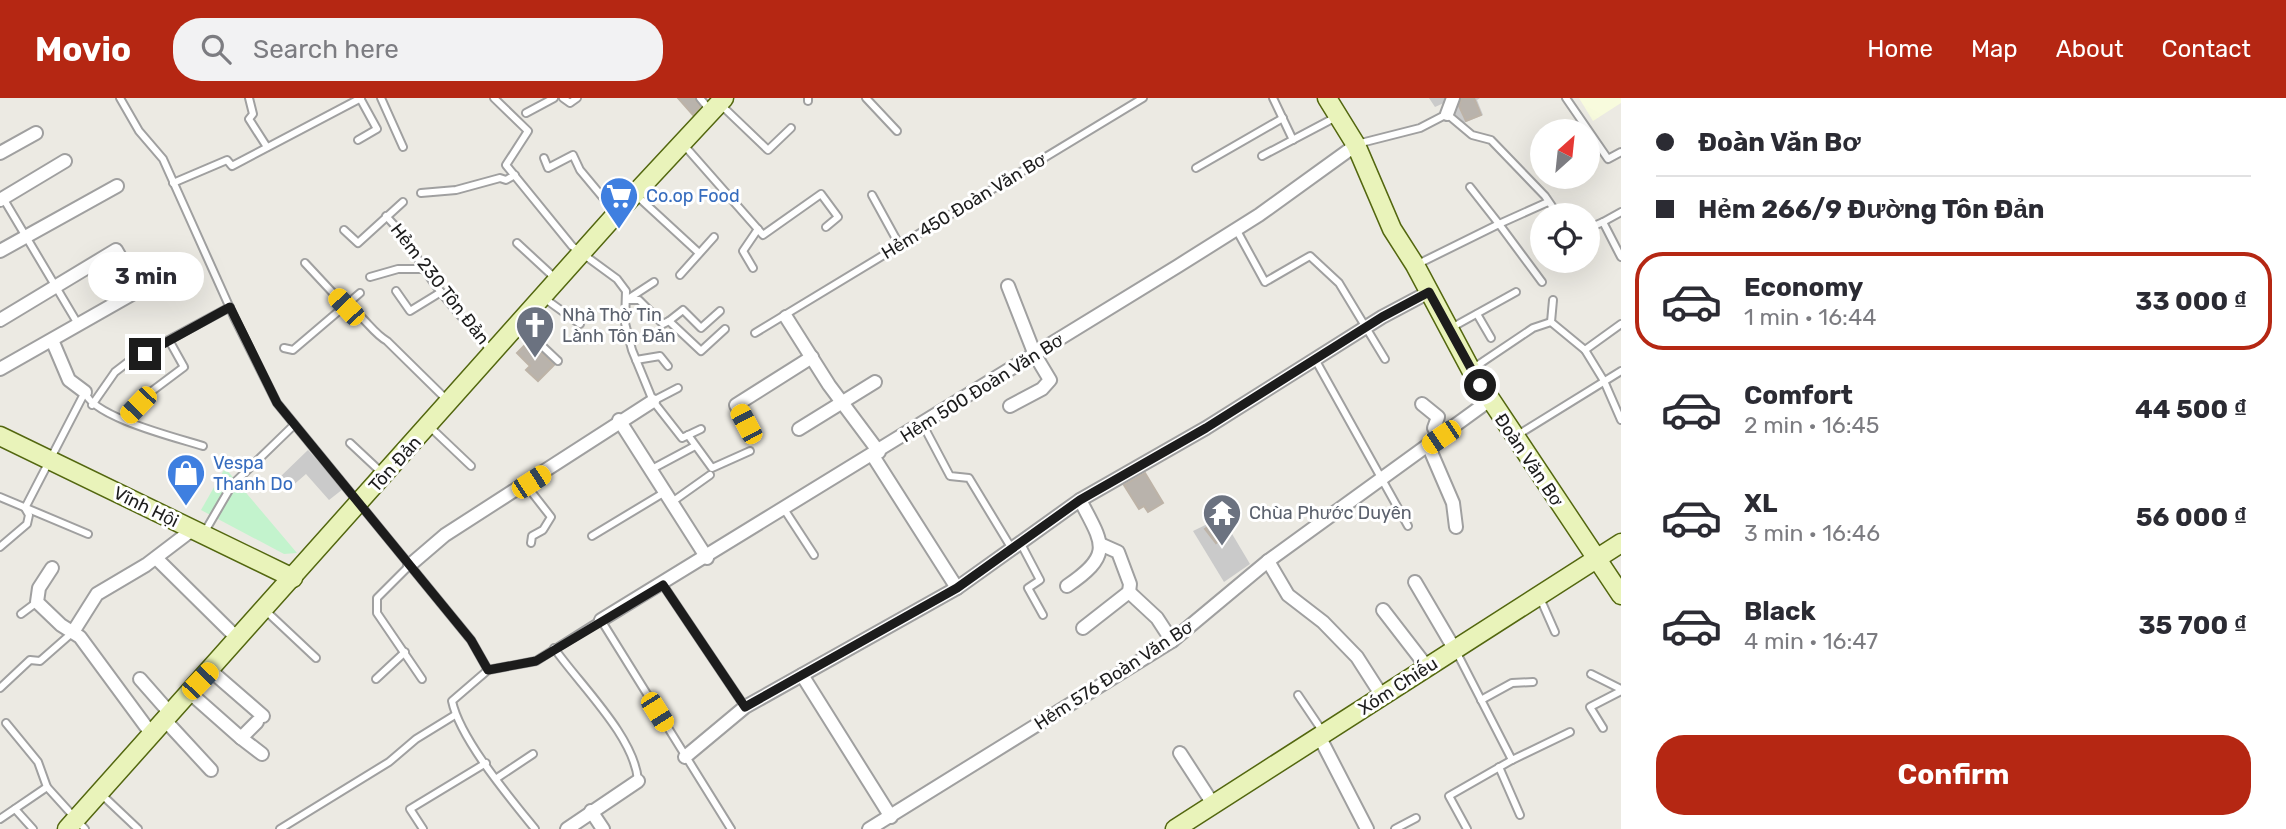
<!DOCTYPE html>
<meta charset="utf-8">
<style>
:root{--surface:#fff;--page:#f2f2f3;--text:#2b2b33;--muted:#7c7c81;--line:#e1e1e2;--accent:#b52713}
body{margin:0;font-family:Rubik,sans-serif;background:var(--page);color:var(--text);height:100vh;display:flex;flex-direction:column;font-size:26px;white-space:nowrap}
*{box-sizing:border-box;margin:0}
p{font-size:23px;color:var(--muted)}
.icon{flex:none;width:38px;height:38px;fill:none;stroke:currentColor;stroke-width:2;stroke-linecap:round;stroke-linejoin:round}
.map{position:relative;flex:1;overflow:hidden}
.drawer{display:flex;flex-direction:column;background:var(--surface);width:665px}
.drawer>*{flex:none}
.top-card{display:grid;align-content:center;height:154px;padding:0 35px;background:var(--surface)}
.needle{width:46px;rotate:27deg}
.buttons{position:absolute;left:1530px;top:21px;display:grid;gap:14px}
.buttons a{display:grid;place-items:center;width:70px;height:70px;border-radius:50%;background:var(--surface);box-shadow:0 7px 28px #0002;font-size:35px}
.end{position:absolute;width:32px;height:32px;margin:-16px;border:9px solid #1c1c1c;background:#fff;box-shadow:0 0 0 4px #fff}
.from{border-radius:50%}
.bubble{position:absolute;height:49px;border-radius:24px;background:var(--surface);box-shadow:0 7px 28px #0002;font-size:23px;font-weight:700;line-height:49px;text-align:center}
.car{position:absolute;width:21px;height:42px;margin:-21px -10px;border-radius:9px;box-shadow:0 0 5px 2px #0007;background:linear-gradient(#f5c518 24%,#345 0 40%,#f5c518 0 76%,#345 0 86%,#f5c518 0)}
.top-card b{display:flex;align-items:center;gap:24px;height:66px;font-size:26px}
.top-card b+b{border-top:2px solid var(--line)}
.top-card i{width:18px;height:18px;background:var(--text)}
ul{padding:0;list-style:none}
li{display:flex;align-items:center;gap:21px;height:98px;margin:0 14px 10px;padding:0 21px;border:4px solid transparent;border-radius:28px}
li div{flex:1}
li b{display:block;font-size:26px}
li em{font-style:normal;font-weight:700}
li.active{border-color:var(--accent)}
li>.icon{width:63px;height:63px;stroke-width:1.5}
.cta{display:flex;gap:14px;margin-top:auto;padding:14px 35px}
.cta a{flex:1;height:80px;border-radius:28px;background:var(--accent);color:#fff;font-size:28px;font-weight:700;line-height:80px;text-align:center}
header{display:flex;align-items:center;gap:42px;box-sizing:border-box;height:98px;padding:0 35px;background:var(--accent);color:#fff}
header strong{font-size:33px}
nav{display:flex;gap:38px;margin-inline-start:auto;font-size:24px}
.search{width:490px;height:63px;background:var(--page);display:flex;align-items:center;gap:18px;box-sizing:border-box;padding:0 24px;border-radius:28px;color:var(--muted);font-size:26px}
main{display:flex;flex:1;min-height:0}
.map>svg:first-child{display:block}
.education{fill:#f8fbdd}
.religious{fill:#cacaca}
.park{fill:#c3f3cd}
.building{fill:#b9b3ac;stroke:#bdb3a7;stroke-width:2}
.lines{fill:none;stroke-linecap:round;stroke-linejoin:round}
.lane-casing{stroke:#a0a0a0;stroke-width:10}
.street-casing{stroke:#a0a0a0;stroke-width:16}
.secondary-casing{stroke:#53670f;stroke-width:21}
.lane{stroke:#fff;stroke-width:6}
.street{stroke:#fff;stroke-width:12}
.secondary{stroke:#e9f3ba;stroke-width:18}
.route{stroke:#1c1c1c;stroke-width:9}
.labels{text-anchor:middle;stroke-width:6;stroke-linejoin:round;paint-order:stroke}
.shop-label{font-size:18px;fill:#366cbe;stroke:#fff;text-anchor:start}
.street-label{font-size:18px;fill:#1c1c1c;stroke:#fff}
.worship-label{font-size:18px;fill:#5b616d;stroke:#fff;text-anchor:start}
</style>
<header>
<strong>Movio</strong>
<div class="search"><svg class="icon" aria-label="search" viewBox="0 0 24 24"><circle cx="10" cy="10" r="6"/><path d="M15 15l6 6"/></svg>Search here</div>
<nav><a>Home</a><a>Map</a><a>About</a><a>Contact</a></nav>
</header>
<main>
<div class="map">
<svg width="1621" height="731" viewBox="0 0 1621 731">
<rect width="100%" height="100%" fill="#eceae3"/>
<polygon class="education" points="1579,0 1621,0 1621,5 1593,23"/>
<g class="religious">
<polygon points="1429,0 1480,0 1477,2 1483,17 1461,26 1446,4 1435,9"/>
<polygon points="308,352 343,391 329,402 306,376 291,389 279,380"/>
<polygon points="1222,419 1250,466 1224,484 1193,433"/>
</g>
<polygon class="park" points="225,370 297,455 284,456 201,412"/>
<g class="building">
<polygon points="678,0 694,0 700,9 693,17"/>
<polygon points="1462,0 1474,0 1481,17 1466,23 1459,8"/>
<polygon points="529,243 554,267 538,283 526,272 530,268 517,255"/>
<polygon points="1145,375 1163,405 1148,414 1144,408 1139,411 1124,387"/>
<polygon points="1217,422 1228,436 1216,445 1205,431"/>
</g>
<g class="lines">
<g class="lane-casing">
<g id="lane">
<polyline points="120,0 139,33 163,61 234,219 277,305 471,542 488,572 536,563 601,522 731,731"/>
<polyline points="249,0 253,16 249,21 267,49"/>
<polyline points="381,0 403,49"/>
<polyline points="494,0 528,33 506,67 572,148 617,181 626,193 625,225 632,252 653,303 682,340 701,331"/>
<polyline points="563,0 570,5 577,0"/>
<polyline points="700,0 709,11"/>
<polyline points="808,0 808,3"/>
<polyline points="866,0 897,33"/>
<polyline points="1273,0 1293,42"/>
<polyline points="1566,0 1608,61 1621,54"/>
<polyline points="720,6 768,52 791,30"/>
<polyline points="526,15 554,0"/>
<polyline points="358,42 377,31 360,0"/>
<polyline points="683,46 763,137 821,96 838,119 826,129"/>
<polyline points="1357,46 1420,30 1447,16 1472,37 1491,42 1545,98 1558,117"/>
<polyline points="1262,58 1336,19"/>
<polyline points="544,60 548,70 573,57 580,72 615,114"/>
<polyline points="1196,70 1283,20"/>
<polyline points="173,85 227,62 232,68 361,0"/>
<polyline points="1470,89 1499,126 1548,104"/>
<polyline points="421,95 456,92 500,80 506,82 515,77"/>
<polyline points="636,97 699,155"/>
<polyline points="872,97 900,148"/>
<polyline points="3,100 78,226"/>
<polyline points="1621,114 1603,124 1621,159"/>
<path d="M 386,118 C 403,135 412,152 425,172 C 443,201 470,227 492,254"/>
<polyline points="1236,131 1265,184 1310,158 1339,185 1385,261"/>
<polyline points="1587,131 1603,124"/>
<polyline points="344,132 358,145 403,104"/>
<polyline points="517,145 556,181"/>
<path d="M 305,165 L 346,209 C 363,215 371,234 387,243 L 448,303"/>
<polyline points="1418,166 1499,126 1542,184"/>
<polyline points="753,170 743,153 758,131"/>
<polyline points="680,177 714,139"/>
<polyline points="370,179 398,171 424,171"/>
<polyline points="396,193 410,213 441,194"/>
<polyline points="544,200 580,226"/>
<polyline points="628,201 654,184"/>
<polyline points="626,202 639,202 663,226 669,223 701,253 725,231"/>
<polyline points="1553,202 1551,224 1585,252 1604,283 1621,322"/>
<polyline points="1477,216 1491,240"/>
<polyline points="669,223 683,212 701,230 720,213"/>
<polyline points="520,227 558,263"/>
<polyline points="1451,230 1516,194"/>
<polyline points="755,235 1143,0"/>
<polyline points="284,250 293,252 360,195"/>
<polyline points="1585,252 1621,226"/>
<polyline points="636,262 660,258 668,268"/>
<polyline points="1316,263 1408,428"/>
<polyline points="1472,271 1533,230 1551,224"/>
<path d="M 85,294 C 92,319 178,340 203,348"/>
<polyline points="653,303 678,290"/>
<polyline points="92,307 115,274 128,264 230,209"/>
<polyline points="125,321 152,293 184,269 170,244"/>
<polyline points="923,327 950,378 969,380 1012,451"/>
<polyline points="430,329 471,368"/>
<polyline points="688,337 712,370 750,353"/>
<polyline points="1516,338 1621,273"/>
<polyline points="350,345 381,374"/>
<polyline points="652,371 695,348"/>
<polyline points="526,387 551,419 543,432 532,438 531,445"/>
<polyline points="0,399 88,436"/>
<polyline points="672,404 710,377"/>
<polyline points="784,411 814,457"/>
<polyline points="204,435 232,387 294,327"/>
<polyline points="592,438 665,394"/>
<polyline points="1020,444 1040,482 1028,490 1043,517"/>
<polyline points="0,449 27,426 29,417 25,410 85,294"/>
<polyline points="410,467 377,500 377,515 422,581"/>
<polyline points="663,487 745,609"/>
<polyline points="1540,500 1555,534"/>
<polyline points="266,513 316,560"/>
<polyline points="21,516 37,504"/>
<path d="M 554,550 C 580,587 634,638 638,682"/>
<polyline points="1456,553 1512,662 1570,634"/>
<path d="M 488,572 L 452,603 C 460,641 510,700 535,731"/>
<polyline points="1591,576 1621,591"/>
<polyline points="376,581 405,554"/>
<polyline points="0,590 30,562 40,563 73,534"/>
<polyline points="1298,597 1323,634"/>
<polyline points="1481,602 1512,585 1533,584"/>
<polyline points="6,625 38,664 47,689 85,731"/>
<polyline points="1603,630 1590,609 1621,593"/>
<polyline points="1499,669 1520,717"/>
<polyline points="497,680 533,656"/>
<polyline points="100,695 138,731"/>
<polyline points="15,711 33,731"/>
<polyline points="0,721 47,689"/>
<polyline points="280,731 389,664 416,641 455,617"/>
<polyline points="423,731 410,711 486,665"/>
<polyline points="1395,731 1416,720"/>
<polyline points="1467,731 1449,698 1512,662"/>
</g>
</g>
<g class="street-casing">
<g id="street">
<polyline points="1447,16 1453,0"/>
<polyline points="0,55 36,35"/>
<polyline points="0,102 65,63"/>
<polyline points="0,153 117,88"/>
<polyline points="1008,188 1035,257 1050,282 1042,291 1010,308"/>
<polyline points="786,219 829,287 879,354"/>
<polyline points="0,222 116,152 139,192 0,271"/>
<polyline points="52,242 69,282 85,294"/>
<polyline points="1422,306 1438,319 1434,330 1441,339"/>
<polyline points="619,322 707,460"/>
<polyline points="746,326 736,307 812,259"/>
<polyline points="799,331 875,284"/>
<polyline points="1428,347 1453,405 1456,429"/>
<polyline points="873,358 957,490"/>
<polyline points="1100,446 1118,454 1130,486 1129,494"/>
<polyline points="156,460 238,541"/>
<polyline points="1268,463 1288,497 1323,524 1357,559 1382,598"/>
<polyline points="410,467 445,437 653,303"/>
<polyline points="52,470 39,490 37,504 61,527 80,539 150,634"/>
<polyline points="1415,484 1455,552"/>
<path d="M 1067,488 C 1114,456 1103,446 1080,402"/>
<polyline points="1383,512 1427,569"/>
<polyline points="601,522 1178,168 1259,117 1356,47"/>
<polyline points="1083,530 1129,494 1157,520 1172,543"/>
<polyline points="73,534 97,496 146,467 192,432"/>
<polyline points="210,572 263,618"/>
<polyline points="802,577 891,719"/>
<polyline points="140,581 169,614"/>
<polyline points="189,594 241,640 257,624"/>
<polyline points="163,620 211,672"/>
<polyline points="1319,638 1367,731"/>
<polyline points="241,640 262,656"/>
<polyline points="1180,655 1213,706"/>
<polyline points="685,659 745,609 957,490 1080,402 1206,330 1382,219 1429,194"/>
<polyline points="591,713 603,731"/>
<polyline points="567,731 638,683"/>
<polyline points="869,731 1172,543 1268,463 1490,302"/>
</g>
</g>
<g class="secondary-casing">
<g id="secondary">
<polyline points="1327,0 1356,47 1392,131 1415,167 1471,272 1621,497"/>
<polyline points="0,338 293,480"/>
<polyline points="67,731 617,115 724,0"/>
<polyline points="1175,731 1621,445"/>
</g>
</g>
<use href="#lane" class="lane"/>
<use href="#street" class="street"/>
<use href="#secondary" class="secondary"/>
</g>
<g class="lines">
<polyline class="route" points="145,256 230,209 277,305 471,542 488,572 536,563 663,487 745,609 957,490 1080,402 1206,330 1382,219 1429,194 1480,287"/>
</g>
<defs>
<g id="supermarket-pin" transform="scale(2.0125)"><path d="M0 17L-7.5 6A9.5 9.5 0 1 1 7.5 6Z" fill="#3f7fe0" stroke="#fff"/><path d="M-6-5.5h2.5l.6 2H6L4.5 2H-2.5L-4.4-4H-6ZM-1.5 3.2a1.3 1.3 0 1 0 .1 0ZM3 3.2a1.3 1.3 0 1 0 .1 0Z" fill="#fff"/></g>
<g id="church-pin" transform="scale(2.0125)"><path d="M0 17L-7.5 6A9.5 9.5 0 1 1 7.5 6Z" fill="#6b7280" stroke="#fff"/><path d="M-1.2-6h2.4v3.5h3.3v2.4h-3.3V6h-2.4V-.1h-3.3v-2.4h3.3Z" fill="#fff"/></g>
<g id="shop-pin" transform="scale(2.0125)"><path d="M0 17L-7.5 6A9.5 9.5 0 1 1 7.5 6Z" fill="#3f7fe0" stroke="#fff"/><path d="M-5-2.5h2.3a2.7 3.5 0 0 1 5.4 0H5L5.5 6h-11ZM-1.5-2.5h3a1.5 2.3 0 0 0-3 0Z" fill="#fff"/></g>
<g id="temple-pin" transform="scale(2.0125)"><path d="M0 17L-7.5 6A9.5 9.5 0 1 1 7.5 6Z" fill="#6b7280" stroke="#fff"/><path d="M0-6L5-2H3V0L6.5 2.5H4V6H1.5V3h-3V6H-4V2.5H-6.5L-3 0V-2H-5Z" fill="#fff"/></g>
</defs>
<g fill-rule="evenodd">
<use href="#supermarket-pin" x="619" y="98"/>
<use href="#church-pin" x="535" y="227"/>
<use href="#shop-pin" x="186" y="375"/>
<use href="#temple-pin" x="1222" y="415"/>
</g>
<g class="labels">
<g class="shop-label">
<text x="646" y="104">Co.op Food</text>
<text x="213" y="371">Vespa<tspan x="213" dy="21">Thanh Do</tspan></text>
</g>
<g class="street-label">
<text transform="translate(964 108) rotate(-31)" y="6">Hẻm 450 Đoàn Văn Bơ</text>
<text transform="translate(440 186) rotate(52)" y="6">Hẻm 230 Tôn Đản</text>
<text transform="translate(982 290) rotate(-32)" y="6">Hẻm 500 Đoàn Văn Bơ</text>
<text transform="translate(1529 362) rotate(56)" y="6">Đoàn Văn Bơ</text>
<text transform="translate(395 366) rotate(-48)" y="6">Tôn Đản</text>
<text transform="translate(146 409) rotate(26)" y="6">Vĩnh Hội</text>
<text transform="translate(1114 577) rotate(-33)" y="6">Hẻm 576 Đoàn Văn Bơ</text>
<text transform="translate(1398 588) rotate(-33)" y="6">Xóm Chiếu</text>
</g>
<g class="worship-label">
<text x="562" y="223">Nhà Thờ Tin<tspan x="562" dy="21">Lành Tôn Đản</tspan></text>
<text x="1249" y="421">Chùa Phước Duyên</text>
</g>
</g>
</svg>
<div class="buttons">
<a><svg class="needle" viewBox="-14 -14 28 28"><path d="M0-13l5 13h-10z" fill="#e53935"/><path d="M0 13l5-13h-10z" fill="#7c7c81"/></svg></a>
<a><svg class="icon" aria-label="locate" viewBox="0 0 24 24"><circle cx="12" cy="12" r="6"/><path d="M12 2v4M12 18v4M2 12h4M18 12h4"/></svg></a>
</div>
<i class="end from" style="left:1480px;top:287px"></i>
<i class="end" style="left:145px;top:256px"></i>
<div class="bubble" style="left:88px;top:154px;width:116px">3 min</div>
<i class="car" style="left:346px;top:209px;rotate:317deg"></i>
<i class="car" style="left:138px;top:307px;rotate:224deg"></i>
<i class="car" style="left:746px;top:326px;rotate:332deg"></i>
<i class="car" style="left:1441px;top:339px;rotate:236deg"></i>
<i class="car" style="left:531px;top:384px;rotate:57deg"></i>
<i class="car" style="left:200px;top:583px;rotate:44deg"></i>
<i class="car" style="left:657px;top:614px;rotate:148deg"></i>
</div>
<section class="drawer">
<div class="top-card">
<b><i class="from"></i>Đoàn Văn Bơ</b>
<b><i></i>Hẻm 266/9 Đường Tôn Đản</b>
</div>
<ul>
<li class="active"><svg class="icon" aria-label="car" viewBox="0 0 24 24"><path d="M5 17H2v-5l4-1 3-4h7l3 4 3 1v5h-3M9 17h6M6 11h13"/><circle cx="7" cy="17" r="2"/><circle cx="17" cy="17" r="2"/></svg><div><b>Economy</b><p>1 min · 16:44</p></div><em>33 000 ₫</em></li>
<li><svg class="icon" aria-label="car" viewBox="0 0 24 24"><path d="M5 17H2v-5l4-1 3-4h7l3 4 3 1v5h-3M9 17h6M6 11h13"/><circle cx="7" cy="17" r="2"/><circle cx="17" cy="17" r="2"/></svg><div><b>Comfort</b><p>2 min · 16:45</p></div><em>44 500 ₫</em></li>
<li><svg class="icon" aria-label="car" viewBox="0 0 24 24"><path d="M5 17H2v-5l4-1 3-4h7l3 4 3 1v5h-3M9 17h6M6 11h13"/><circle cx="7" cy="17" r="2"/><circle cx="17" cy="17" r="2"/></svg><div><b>XL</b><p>3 min · 16:46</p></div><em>56 000 ₫</em></li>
<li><svg class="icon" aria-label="car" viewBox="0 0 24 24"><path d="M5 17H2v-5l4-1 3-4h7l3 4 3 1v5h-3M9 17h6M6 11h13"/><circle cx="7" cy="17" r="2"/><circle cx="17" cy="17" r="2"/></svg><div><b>Black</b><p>4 min · 16:47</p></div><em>35 700 ₫</em></li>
</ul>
<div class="cta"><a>Confirm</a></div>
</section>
</main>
